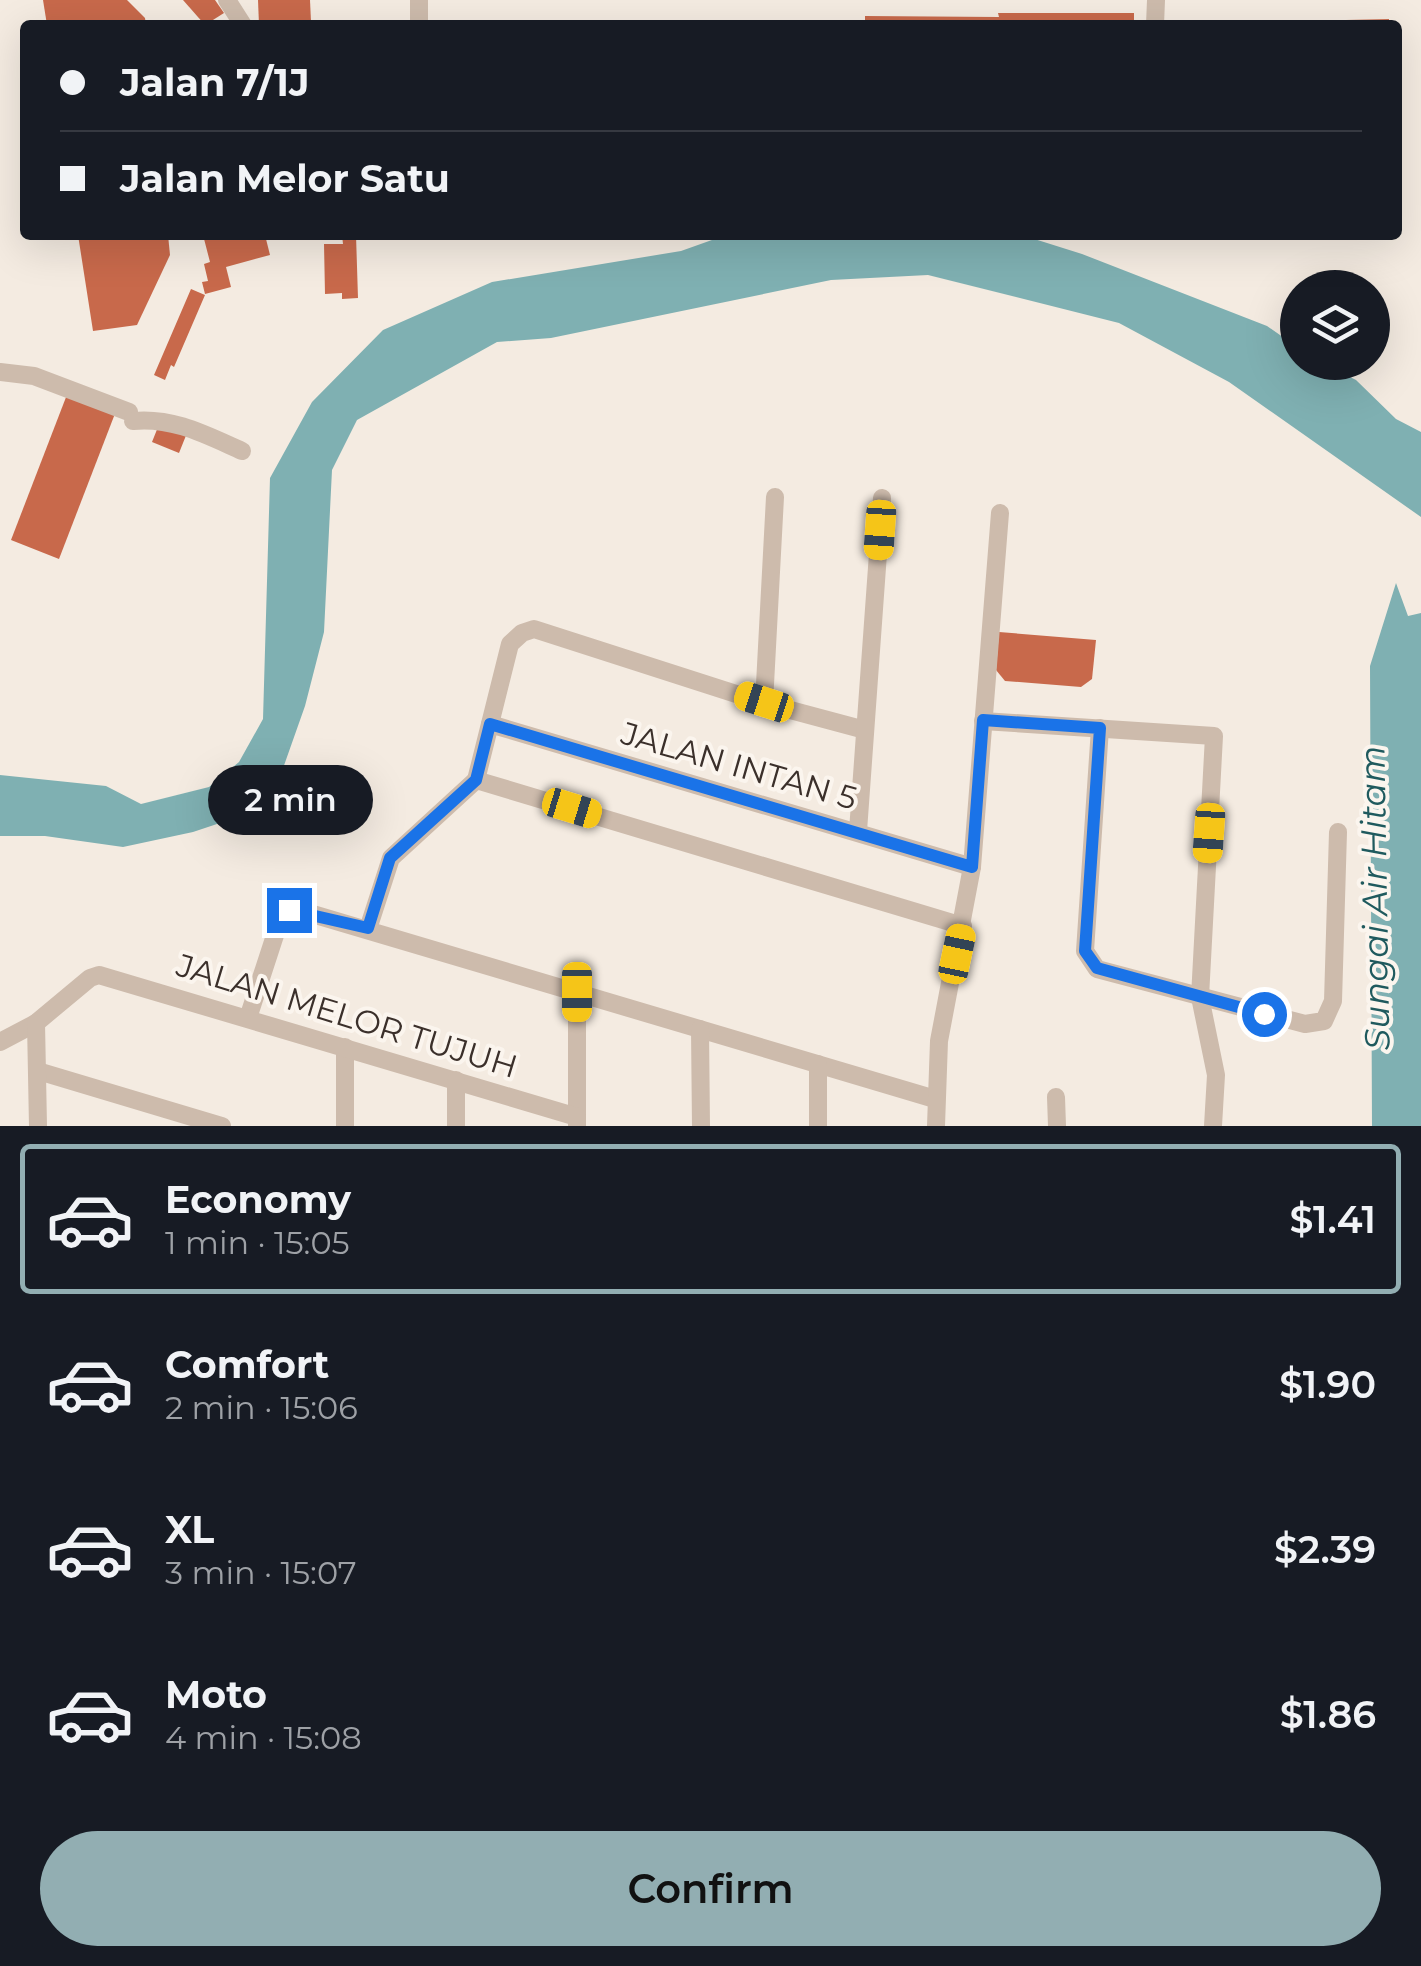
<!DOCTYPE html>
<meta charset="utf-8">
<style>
:root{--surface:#171b24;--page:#242831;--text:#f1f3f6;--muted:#9ea1a6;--line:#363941;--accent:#92aeb2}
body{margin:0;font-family:Montserrat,sans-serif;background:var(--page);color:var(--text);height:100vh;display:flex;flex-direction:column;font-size:38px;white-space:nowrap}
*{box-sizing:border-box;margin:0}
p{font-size:32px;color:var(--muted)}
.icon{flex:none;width:55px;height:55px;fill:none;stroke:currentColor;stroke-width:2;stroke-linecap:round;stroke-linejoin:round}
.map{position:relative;height:1126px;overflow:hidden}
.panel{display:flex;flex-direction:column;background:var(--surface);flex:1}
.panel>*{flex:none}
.hud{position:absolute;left:20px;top:20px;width:1382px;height:220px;border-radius:10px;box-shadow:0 10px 40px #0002;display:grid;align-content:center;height:220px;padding:0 40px;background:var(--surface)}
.buttons{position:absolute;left:1280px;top:270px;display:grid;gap:20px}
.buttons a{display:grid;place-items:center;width:110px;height:110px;border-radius:50%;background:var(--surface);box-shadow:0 10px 40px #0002;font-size:50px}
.end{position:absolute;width:45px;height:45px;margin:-22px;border:12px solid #1a73e8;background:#fff;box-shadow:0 0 0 5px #fff}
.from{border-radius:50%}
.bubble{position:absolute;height:70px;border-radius:35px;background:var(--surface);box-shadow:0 10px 40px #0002;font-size:32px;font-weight:600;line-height:70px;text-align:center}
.car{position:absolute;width:30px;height:60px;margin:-30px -15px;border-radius:12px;box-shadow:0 0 8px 2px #0007;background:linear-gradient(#f5c518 24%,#345 0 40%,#f5c518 0 76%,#345 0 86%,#f5c518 0)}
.hud b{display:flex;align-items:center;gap:35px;height:95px;font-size:38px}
.hud b+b{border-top:2px solid var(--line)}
.hud i{width:25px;height:25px;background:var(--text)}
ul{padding:18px 0 0;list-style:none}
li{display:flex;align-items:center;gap:30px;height:150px;margin:0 20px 15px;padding:0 20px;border:5px solid transparent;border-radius:10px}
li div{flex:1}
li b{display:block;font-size:38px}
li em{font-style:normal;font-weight:600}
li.active{border-color:var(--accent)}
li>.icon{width:90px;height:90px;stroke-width:1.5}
.primary-button{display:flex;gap:20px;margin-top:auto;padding:20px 40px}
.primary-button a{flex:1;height:115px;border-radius:60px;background:var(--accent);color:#111;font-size:40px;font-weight:600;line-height:115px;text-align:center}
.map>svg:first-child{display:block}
.water{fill:#7fb0b2}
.building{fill:#c8694b}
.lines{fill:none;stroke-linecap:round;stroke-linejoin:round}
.minor{stroke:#cdbbac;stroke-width:18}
.route{stroke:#1a73e8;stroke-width:12}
.labels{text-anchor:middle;stroke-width:8;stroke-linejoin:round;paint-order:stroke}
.street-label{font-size:32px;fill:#3b302b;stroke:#fbf5ee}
.water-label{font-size:35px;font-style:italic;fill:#1f5a5e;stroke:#fbf5ee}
</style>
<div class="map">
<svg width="1421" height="1126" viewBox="0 0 1421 1126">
<rect width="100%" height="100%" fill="#f4ebe1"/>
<g class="water">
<polygon points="726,235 1028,237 1082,254 1267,326 1297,347 1298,362 1322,363 1356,380 1396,419 1421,432 1421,517 1229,382 1119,323 928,275 831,280 551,338 497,342 357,420 332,470 324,632 305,706 281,774 244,815 193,832 123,847 45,836 0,836 0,775 106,786 141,804 209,787 239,762 263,719 270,478 312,402 383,330 492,282 681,251"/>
<polygon points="1396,583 1408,616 1421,613 1421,1126 1372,1126 1370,666"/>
</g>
<g class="building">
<polygon points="43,0 127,0 145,18 146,25 47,25"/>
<polygon points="183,0 215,0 224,13 205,25"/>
<polygon points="258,0 310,0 311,22 259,25"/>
<polygon points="998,13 1134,13 1134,25 865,25 865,16 999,17"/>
<polygon points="1389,19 1389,25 1258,25 1258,22"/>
<polygon points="78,235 168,235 170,255 137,325 93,331"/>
<polygon points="203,235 265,235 270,255 226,267 231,287 205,294 202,282 208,281 204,264 210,262"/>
<polygon points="342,235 356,235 358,298 342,299 342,293 325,294 324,244 343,244"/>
<polygon points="191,289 205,295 174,367 171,365 165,380 154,375"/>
<polygon points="68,392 116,411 59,559 11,540"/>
<polygon points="160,422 187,433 179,453 152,442"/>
<polygon points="999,632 1096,640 1092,679 1081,687 1005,681 996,670"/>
</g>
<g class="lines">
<g class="minor">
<polyline points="227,0 243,25"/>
<polyline points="419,25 419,0"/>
<polyline points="1155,25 1156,0"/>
<polyline points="0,372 34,376 129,412"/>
<path d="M 133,421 C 173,417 206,435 242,451"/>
<polyline points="764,703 775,497"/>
<polyline points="983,721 1214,736 1200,997 1216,1075 1213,1126"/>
<polyline points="490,724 972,867"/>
<polyline points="1100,728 1085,951 1097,969 1305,1024 1324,1021 1333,1001 1338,832"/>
<polyline points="476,780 510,644 522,633 534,629 764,703 865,730"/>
<polyline points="858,831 882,498"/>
<polyline points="368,929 391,858 476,780 963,926"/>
<polyline points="577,992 577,1126"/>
<polyline points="248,1018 280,920 289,910 299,910 935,1099"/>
<polyline points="700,1029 701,1126"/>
<polyline points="0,1042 36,1023"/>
<polyline points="345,1047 345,1126"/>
<polyline points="818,1064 818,1126"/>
<polyline points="38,1071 222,1126"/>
<polyline points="1056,1097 1057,1126"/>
<polyline points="38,1126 36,1023 90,978 99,975 577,1117"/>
<polyline points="456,1126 456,1080"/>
<polyline points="936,1126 939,1041 972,867 1000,513"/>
</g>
</g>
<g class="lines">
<polyline class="route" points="289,910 368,928 390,858 476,780 490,724 972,867 983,720 1100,728 1085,951 1097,968 1264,1014"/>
</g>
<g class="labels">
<g class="street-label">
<text transform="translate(739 766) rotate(16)" y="11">JALAN INTAN 5</text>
<text transform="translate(347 1016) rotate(17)" y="11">JALAN MELOR TUJUH</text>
</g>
<g class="water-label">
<text transform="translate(1375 898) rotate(-91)" y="12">Sungai Air Hitam</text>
</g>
</g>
</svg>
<div class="buttons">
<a><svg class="icon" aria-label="layers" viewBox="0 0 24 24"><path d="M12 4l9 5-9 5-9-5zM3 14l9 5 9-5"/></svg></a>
</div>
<i class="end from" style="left:1264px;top:1014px"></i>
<i class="end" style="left:289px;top:910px"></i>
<div class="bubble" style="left:208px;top:765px;width:165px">2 min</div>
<i class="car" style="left:880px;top:530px;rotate:184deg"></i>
<i class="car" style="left:764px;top:702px;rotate:288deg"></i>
<i class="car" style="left:572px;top:808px;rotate:107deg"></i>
<i class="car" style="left:1209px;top:833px;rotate:184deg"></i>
<i class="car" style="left:957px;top:954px;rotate:12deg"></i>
<i class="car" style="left:577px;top:992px;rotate:180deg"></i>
<div class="hud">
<b><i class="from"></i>Jalan 7/1J</b>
<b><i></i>Jalan Melor Satu</b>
</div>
</div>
<section class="panel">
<ul>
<li class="active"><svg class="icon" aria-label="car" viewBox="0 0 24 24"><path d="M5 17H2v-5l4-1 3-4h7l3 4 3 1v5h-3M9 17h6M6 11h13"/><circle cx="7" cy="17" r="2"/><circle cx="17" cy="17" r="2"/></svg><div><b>Economy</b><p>1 min · 15:05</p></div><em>$1.41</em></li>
<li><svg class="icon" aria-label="car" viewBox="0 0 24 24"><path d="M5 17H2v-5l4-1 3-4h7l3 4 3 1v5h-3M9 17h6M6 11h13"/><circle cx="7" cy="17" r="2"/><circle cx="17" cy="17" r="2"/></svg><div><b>Comfort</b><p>2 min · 15:06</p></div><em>$1.90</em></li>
<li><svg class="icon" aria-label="car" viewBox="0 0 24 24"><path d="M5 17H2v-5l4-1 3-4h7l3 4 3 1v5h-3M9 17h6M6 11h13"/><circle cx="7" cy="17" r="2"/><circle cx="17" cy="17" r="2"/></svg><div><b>XL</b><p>3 min · 15:07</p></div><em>$2.39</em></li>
<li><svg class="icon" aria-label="car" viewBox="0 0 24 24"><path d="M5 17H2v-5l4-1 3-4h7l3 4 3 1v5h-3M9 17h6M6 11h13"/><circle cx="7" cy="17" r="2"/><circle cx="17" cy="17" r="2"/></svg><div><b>Moto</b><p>4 min · 15:08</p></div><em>$1.86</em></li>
</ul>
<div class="primary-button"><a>Confirm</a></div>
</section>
